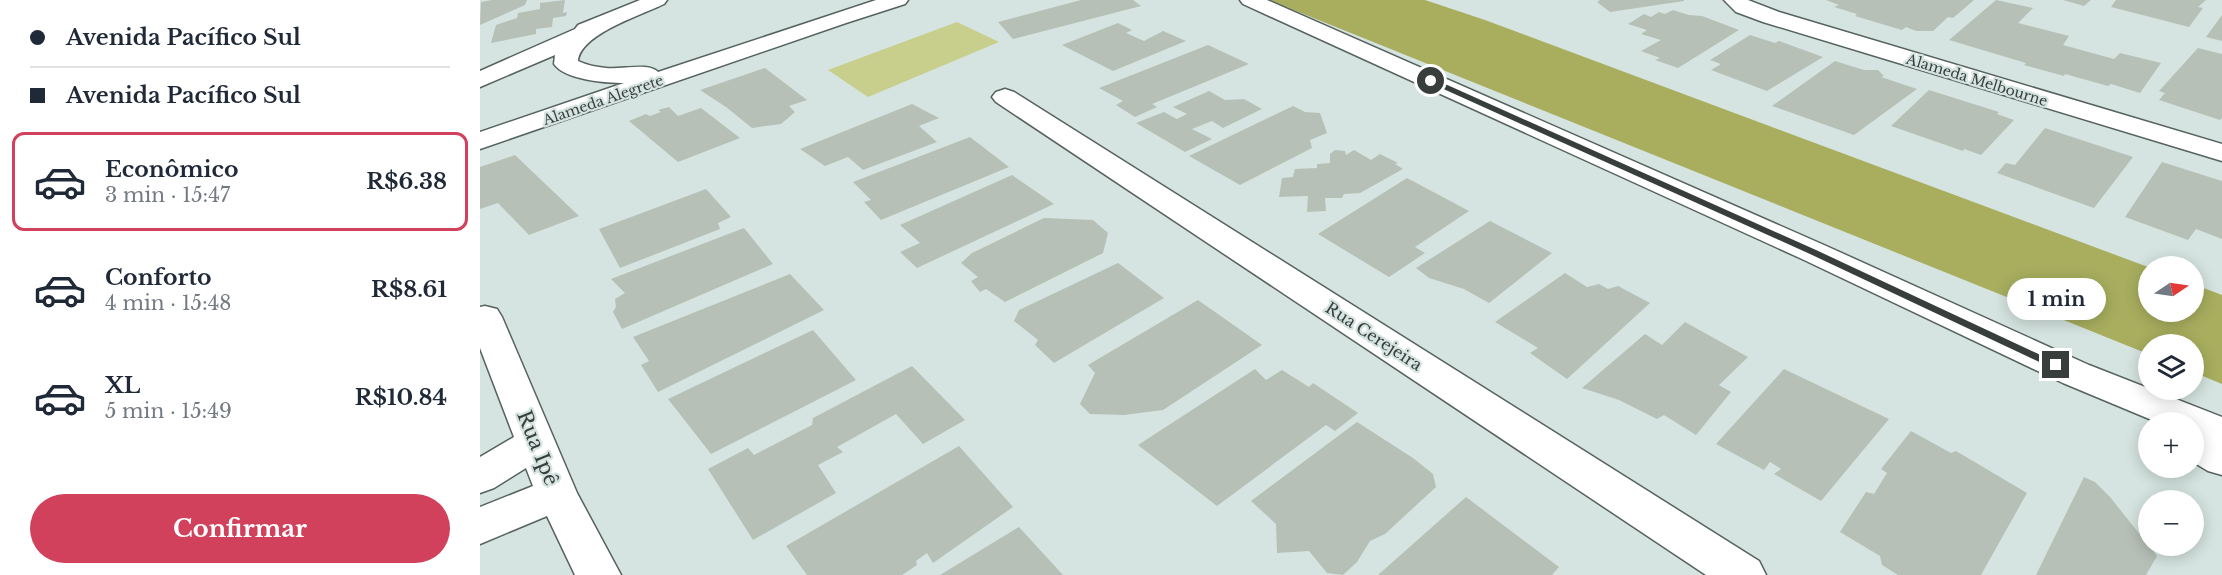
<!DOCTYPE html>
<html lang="pt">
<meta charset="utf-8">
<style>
:root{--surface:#fff;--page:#f2f2f3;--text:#1f2937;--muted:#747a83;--line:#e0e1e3;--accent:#d1415c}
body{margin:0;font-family:"Libre Baskerville",serif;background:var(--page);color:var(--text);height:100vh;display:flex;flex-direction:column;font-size:22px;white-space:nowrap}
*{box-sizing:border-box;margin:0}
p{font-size:20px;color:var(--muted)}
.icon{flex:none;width:33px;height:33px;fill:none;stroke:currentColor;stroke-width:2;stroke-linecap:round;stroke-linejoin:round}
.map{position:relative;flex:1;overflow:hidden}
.sheet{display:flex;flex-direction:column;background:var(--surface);width:480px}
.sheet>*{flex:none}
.hud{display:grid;align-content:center;height:132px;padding:0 30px;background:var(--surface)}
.needle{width:39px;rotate:77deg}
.fabs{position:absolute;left:1658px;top:256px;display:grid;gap:12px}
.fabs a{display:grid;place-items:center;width:66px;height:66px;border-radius:50%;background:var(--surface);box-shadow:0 3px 15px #0003;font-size:30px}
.end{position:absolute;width:27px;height:27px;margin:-14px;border:8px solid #383e3c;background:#fff;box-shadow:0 0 0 3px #fff}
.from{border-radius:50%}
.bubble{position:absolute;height:42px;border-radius:21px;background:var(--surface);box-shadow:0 3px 15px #0003;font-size:20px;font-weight:700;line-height:42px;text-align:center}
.hud b{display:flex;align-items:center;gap:21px;height:57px;font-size:22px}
.hud b+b{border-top:2px solid var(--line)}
.hud i{width:15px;height:15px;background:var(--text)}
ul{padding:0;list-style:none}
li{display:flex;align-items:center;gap:18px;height:99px;margin:0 12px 9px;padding:0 18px;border:3px solid transparent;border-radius:12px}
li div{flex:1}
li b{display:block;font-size:22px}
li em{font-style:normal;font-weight:700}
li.selected{border-color:var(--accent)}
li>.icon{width:54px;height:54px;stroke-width:1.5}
.primary-button{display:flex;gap:12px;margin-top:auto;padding:12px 30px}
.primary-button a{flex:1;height:69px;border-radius:36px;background:var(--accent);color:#fff;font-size:24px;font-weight:700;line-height:69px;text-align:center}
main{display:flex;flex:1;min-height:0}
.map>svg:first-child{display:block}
.green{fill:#c8ce8c}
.forest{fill:#a8ae5e}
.building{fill:#b6c0b6}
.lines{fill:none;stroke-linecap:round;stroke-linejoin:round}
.street-casing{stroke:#55625e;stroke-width:3}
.street{fill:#fff;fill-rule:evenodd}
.route{fill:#383e3c}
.labels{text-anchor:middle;stroke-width:4.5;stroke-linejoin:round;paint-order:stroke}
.far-street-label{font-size:14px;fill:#383e3c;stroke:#d5e4e0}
.street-label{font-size:16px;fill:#383e3c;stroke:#d5e4e0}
.near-street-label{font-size:20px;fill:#383e3c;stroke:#d5e4e0}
</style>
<main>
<section class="sheet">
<div class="hud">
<b><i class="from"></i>Avenida Pacífico Sul</b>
<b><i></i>Avenida Pacífico Sul</b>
</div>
<ul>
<li class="selected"><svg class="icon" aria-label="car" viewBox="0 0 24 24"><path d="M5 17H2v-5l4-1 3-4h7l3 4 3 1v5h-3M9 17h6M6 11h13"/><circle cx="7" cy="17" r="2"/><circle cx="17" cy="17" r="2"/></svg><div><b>Econômico</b><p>3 min · 15:47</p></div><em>R$6.38</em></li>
<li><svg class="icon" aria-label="car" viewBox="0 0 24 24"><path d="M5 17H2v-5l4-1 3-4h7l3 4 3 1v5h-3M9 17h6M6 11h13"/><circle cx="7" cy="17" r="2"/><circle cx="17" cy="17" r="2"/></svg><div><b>Conforto</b><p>4 min · 15:48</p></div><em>R$8.61</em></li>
<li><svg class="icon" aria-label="car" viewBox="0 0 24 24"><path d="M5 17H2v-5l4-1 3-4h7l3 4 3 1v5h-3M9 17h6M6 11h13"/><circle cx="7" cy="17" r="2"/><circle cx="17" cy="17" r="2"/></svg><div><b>XL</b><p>5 min · 15:49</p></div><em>R$10.84</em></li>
</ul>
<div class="primary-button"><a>Confirmar</a></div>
</section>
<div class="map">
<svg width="1742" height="575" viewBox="0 0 1742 575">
<rect width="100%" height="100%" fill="#d5e4e0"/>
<polygon class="green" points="477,22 519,42 388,97 348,70"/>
<polygon class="forest" points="789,0 945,0 1005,20 1668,267 1668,312 1713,312 1713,284 1742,295 1742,384 1713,372 1713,345 1668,345 1668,354"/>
<g class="building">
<polygon points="12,0 47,0 45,5 0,25 1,2"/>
<polygon points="85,0 83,13 87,12 86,16 73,18 72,27 56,29 56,34 11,43 16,25 37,18 38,13 60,9 60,3"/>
<polygon points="601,0 653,0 661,6 533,39 518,22"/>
<polygon points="1118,0 1204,0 1204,1 1130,12 1117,2 1120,1"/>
<polygon points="1346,0 1494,0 1473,18 1468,17 1453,31 1436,31 1426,27 1422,30 1375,16 1377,14 1354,7 1359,5"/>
<polygon points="1516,0 1553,8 1538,23 1589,36 1583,45 1634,59 1640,53 1681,63 1660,93 1631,84 1628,86 1585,74 1584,76 1544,65 1546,63 1469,40"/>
<polygon points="1583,0 1611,0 1604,6"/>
<polygon points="1636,0 1726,0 1718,7 1723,8 1709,27 1631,7"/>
<polygon points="1193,10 1209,15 1222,16 1259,30 1198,68 1175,60 1180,58 1161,51 1181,40 1161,34 1167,30 1148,24 1164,14 1171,17 1179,12 1185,14"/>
<polygon points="1742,15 1742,41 1726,37"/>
<polygon points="638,23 652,30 646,33 664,41 683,31 706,41 633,71 582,45"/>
<polygon points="1270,35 1295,43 1299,41 1343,57 1287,91 1231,70 1241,64 1230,60"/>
<polygon points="728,45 769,64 672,104 677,107 655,117 636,105 643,101 619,88"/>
<polygon points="1718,48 1742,54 1742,118 1740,120 1679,100 1685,93 1679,91"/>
<polygon points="1355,61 1384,70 1398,70 1404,76 1401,77 1437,89 1374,135 1292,106"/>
<polygon points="285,68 327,100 309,106 315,112 301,124 272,128 246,107 220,90"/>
<polygon points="1449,90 1519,112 1517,114 1534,120 1501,155 1484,149 1483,151 1411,126"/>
<polygon points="729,91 745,100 764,99 782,109 743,128 732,121 712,129 732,139 705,152 656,123 684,112 697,119 707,114 693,107"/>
<polygon points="432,104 459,118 439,126 457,142 383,170 368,157 345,166 320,149"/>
<polygon points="813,106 825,112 840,113 847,133 830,140 832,148 760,185 709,156"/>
<polygon points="189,107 198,116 221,108 260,138 198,162 149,121 166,114 170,116 181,112 178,110"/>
<polygon points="1565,128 1653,157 1614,208 1517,173 1526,163 1535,165"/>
<polygon points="490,137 529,167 401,220 384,202 391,200 373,182"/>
<polygon points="855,150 865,151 866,155 874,150 891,160 900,154 918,163 915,164 923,169 880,193 864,194 862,198 845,198 846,211 827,212 828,196 799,197 802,178 813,177 815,169 837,168 837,164 850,163 850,154"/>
<polygon points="35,155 99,216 49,235 18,203 0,209 0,167"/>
<polygon points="1682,162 1742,181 1742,239 1716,229 1708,240 1645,217"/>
<polygon points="532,175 574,204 437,268 420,252 440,243 420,225"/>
<polygon points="927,178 989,211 935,247 945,253 909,277 838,234"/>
<polygon points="226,189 251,217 238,223 240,229 140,268 119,229"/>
<polygon points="564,218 613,220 628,233 623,253 525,302 506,289 500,292 491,281 498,277 481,263 492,253"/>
<polygon points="1010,221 1072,253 1009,303 984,289 949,278 936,268"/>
<polygon points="264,228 293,264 142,329 133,312 136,307 135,299 145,293 131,279"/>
<polygon points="638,263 684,298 574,363 555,345 558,340 534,321 539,310"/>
<polygon points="1085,273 1107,287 1119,284 1128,289 1138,286 1170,303 1087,379 1050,353 1058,348 1015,322"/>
<polygon points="310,274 344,310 178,392 161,365 169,361 153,337"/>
<polygon points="718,300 782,345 683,410 644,415 610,414 600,404 615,373 608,365"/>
<polygon points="1205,322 1268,357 1239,385 1251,392 1216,435 1184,415 1177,419 1139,400 1102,388 1165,334 1182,345"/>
<polygon points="333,330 376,380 231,454 188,399"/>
<polygon points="432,366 485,420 443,444 416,414 357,447 363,452 338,465 356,493 273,540 228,469 268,448 274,455 332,425 333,418"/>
<polygon points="775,369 786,380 802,370 829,387 833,383 878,413 855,431 846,425 737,506 658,445"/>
<polygon points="1304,369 1409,419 1341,501 1294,474 1301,469 1290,462 1284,470 1236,444"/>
<polygon points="877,422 933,458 953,474 956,487 905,534 890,541 877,562 863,575 847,573 829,551 797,553 796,524 771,501"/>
<polygon points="1431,431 1471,453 1476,451 1547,493 1501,575 1418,575 1402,565 1400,556 1360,532 1386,492 1394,494 1407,473 1401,469"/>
<polygon points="479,446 533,507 453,563 447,553 436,561 437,565 422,575 327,575 306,546"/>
<polygon points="1604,477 1615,482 1630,497 1677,556 1666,575 1556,575"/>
<polygon points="986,497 1079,567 1072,575 898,575"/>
<polygon points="539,527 583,575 460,575"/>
</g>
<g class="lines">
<g class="street-casing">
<g id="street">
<path d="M 160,0 L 187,0 L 184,4 C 162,15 100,34 98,61 C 107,65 116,67 126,68 C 141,70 168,62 178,72 L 396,0 L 428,0 L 425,4 L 366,23 L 0,149 L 0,132 L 144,83 C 126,83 85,80 74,64 L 75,55 L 0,87 L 0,71 L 95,29 L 98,25 Z"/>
<polygon points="760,0 787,0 1344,245 1609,365 1742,417 1742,475 1728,471 1713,462 1713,423 1679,423 1583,383 1322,259 763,4"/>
<polygon points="1244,0 1268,0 1299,12 1742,144 1742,161 1283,22 1256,12"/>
<polygon points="525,89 534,92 1279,561 1286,575 1226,575 516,102 512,97 516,92"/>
<polygon points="5,306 17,309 22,317 97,493 141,575 95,575 67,516 0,544 0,507 53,486 46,468 14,488 0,493 0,457 34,437 0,348 0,307"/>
</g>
</g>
<use href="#street" class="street"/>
</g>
<polygon class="route" points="948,79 954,79 1336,250 1582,365 1576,369 1572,368 1330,254 948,82"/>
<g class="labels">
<g class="far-street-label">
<text transform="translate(1497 80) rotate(17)" y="5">Alameda Melbourne</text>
<text transform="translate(123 100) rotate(-19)" y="5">Alameda Alegrete</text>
</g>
<g class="street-label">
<text transform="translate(894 336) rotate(33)" y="6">Rua Cerejeira</text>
</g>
<g class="near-street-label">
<text transform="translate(58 448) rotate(68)" y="7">Rua Ipê</text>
</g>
</g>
</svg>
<div class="fabs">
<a><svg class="needle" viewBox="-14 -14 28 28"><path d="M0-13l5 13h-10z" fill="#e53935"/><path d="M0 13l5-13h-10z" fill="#747a83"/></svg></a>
<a><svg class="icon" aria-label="layers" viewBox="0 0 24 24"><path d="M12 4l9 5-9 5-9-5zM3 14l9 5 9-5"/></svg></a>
<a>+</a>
<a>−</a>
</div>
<i class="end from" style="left:951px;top:81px"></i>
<i class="end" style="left:1576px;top:365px"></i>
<div class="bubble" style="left:1527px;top:278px;width:99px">1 min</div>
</div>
</main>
